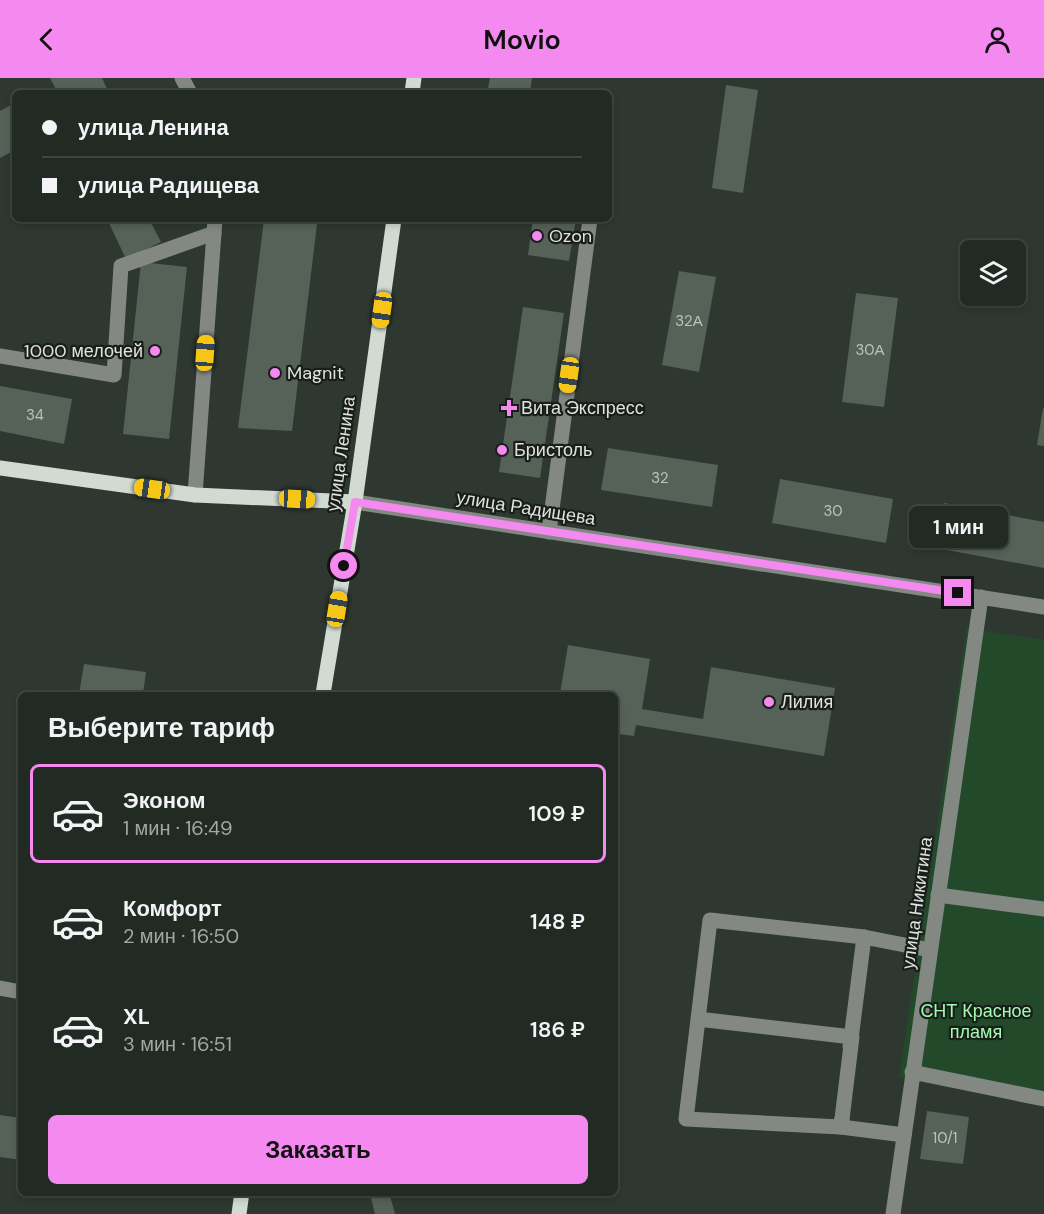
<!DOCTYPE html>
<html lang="ru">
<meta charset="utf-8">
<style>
:root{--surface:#222a24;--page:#2e3631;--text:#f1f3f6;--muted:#a2a7a6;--line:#3f4641;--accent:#f489f0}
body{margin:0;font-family:"DM Sans",sans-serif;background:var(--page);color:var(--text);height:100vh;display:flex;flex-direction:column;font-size:22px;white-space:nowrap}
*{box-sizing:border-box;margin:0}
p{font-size:20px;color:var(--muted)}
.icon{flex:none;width:33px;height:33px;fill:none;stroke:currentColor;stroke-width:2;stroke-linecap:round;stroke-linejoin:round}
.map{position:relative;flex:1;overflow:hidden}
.details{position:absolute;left:18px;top:614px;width:600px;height:504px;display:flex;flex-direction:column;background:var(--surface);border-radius:9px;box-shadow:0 3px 9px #0003,0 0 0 2px var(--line)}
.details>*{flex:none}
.top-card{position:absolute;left:12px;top:12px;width:600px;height:132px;border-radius:9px;box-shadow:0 3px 9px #0003,0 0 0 2px var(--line);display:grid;align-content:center;height:132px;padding:0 30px;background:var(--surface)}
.buttons{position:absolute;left:960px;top:162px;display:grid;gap:12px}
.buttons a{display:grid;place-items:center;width:66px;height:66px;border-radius:9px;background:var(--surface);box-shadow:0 3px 9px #0003,0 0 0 2px var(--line);font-size:30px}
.end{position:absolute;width:27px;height:27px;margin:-14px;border:8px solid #f489f0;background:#111;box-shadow:0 0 0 3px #111}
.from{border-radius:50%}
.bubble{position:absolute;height:42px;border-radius:9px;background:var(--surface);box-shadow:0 3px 9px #0003,0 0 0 2px var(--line);font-size:20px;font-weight:600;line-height:42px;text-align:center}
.car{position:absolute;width:18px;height:36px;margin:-18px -9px;border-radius:8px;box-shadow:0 0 4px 2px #0007;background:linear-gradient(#f5c518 24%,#345 0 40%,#f5c518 0 76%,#345 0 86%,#f5c518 0)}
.top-card b{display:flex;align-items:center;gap:21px;height:57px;font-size:22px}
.top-card b+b{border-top:2px solid var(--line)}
.top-card i{width:15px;height:15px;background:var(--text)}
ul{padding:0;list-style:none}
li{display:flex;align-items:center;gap:18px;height:99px;margin:0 12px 9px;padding:0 18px;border:3px solid transparent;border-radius:9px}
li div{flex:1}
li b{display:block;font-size:22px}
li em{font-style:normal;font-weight:600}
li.on{border-color:var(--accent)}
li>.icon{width:54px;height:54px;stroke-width:1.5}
h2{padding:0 30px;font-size:27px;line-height:72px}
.cta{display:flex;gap:12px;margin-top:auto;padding:12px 30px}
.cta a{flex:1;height:69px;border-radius:9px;background:var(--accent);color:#111;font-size:24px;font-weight:600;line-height:69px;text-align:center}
header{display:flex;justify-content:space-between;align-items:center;height:78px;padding:0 30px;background:var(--accent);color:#111;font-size:27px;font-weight:600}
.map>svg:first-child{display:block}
.green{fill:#23492b}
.building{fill:#566158}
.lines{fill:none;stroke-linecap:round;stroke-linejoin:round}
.minor{stroke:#838883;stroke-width:15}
.major{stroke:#d1dbd2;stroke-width:15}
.route{stroke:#f489f0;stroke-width:8}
.poi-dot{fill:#f489f0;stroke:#1a1e1a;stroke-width:2}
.labels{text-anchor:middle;stroke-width:4.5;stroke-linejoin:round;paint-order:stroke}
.number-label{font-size:15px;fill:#bcc2bc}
.poi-label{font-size:18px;fill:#dee3de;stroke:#1a1e1a;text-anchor:start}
.street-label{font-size:18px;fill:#dee3de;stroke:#1a1e1a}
.park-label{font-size:18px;fill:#a0fdb0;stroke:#1a1e1a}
</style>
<header><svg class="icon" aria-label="back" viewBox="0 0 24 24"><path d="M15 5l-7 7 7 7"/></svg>Movio<svg class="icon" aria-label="person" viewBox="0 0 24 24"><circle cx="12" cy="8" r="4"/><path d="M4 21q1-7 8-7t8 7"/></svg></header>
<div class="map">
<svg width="1044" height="1136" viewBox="0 0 1044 1136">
<rect width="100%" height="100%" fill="#2e3830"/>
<polygon class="green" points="967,550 1044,562 1044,1026 899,1000"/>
<g class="building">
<polygon points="50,0 102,0 109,15 58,15"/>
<polygon points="490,0 532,0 530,15 487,15"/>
<polygon points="726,7 758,12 743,115 712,110"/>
<polygon points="11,27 15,35 15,72 0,80 0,33"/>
<polygon points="107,141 149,141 161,164 126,181"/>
<polygon points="533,141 576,141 569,183 528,177"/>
<polygon points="264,142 317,146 292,353 238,350"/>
<polygon points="141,184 187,189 169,361 123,356"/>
<polygon points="679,193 716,199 699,294 662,287"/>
<polygon points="856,215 898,220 884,329 842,324"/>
<polygon points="523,229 564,235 540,400 499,394"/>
<polygon points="0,308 72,321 64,366 0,353"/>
<polygon points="1043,330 1044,331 1044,368 1037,367"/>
<polygon points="608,370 718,387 712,429 601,412"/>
<polygon points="780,401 893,421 886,465 772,445"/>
<polygon points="944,425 1044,444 1044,490 936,470"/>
<polygon points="568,567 650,581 642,631 703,641 711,589 835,610 824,678 636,647 634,658 619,656 615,675 615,616 560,616"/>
<polygon points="84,586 146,594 143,616 79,616"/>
<polygon points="927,1033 969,1039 963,1086 920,1081"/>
<polygon points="0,1037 21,1040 21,1082 0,1079"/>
<polygon points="374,1114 389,1114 395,1136 375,1136 370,1116"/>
</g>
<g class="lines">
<g class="minor">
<polyline points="182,0 190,15"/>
<polyline points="0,278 114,297 121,188 214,155"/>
<polyline points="195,417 215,141"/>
<polyline points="355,424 1044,529"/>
<polyline points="549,454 590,141"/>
<polyline points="938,817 1044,831"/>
<polyline points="0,910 21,914"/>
<polyline points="698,941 852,959 841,1049 686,1041 710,842 864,859"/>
<polyline points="850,969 864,859 930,872"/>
<polyline points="912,994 1044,1021"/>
<polyline points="842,1040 841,1049 904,1057"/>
<polyline points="893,1136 981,519"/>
</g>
<g class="major">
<polyline points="412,15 414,0"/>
<polyline points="0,390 195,417 355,424"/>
<polyline points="323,616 355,424 394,141"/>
<polyline points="239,1136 242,1114"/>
</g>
</g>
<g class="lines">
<polyline class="route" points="344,488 355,424 958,515"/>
</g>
<g class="poi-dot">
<circle cx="537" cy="158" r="6"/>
<circle cx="155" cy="273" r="6"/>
<circle cx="275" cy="295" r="6"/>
<path d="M506 321h6v6h6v6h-6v6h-6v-6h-6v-6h6z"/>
<circle cx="502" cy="372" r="6"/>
<circle cx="769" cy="624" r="6"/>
</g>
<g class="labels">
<g class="number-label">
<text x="689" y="248">32А</text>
<text x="870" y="277">30А</text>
<text x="35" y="342">34</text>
<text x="660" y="405">32</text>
<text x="833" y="438">30</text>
<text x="945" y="1065">10/1</text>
</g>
<g class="poi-label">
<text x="549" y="164">Ozon</text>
<text x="143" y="279" text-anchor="end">1000 мелочей</text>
<text x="287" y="301">Magnit</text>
<text x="521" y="336">Вита Экспресс</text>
<text x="514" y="378">Бристоль</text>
<text x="781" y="630">Лилия</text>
</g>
<g class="street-label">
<text transform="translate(341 376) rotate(-82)" y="6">улица Ленина</text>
<text transform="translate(526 430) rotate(9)" y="6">улица Радищева</text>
<text transform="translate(917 825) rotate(-82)" y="6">улица Никитина</text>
</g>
<g class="park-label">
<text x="976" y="939">СНТ Красное<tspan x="976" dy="21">пламя</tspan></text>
</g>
</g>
</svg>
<div class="buttons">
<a><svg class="icon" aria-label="layers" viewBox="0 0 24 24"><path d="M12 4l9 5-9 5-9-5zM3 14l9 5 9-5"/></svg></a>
</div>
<i class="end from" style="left:344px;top:488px"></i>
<i class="end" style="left:958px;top:515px"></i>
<div class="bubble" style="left:909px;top:428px;width:99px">1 мин</div>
<i class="car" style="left:382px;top:232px;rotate:188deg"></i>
<i class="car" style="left:205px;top:275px;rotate:4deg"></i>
<i class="car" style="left:569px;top:297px;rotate:188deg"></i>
<i class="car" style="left:152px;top:411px;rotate:278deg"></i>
<i class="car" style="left:297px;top:421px;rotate:93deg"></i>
<i class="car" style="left:337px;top:531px;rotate:9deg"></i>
<div class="top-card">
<b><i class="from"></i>улица Ленина</b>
<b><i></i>улица Радищева</b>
</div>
<section class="details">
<h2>Выберите тариф</h2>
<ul>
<li class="on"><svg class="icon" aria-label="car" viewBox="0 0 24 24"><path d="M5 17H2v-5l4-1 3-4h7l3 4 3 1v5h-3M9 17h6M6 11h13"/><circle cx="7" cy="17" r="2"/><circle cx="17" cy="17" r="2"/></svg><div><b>Эконом</b><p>1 мин · 16:49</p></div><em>109 ₽</em></li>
<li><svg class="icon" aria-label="car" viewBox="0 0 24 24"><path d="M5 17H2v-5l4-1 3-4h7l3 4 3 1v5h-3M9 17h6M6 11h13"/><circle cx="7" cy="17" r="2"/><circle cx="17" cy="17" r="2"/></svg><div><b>Комфорт</b><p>2 мин · 16:50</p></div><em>148 ₽</em></li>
<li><svg class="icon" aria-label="car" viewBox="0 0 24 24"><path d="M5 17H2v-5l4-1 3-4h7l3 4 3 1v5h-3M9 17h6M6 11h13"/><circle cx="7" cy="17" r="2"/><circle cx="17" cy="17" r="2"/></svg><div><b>XL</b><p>3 мин · 16:51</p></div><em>186 ₽</em></li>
</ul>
<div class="cta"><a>Заказать</a></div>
</section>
</div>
